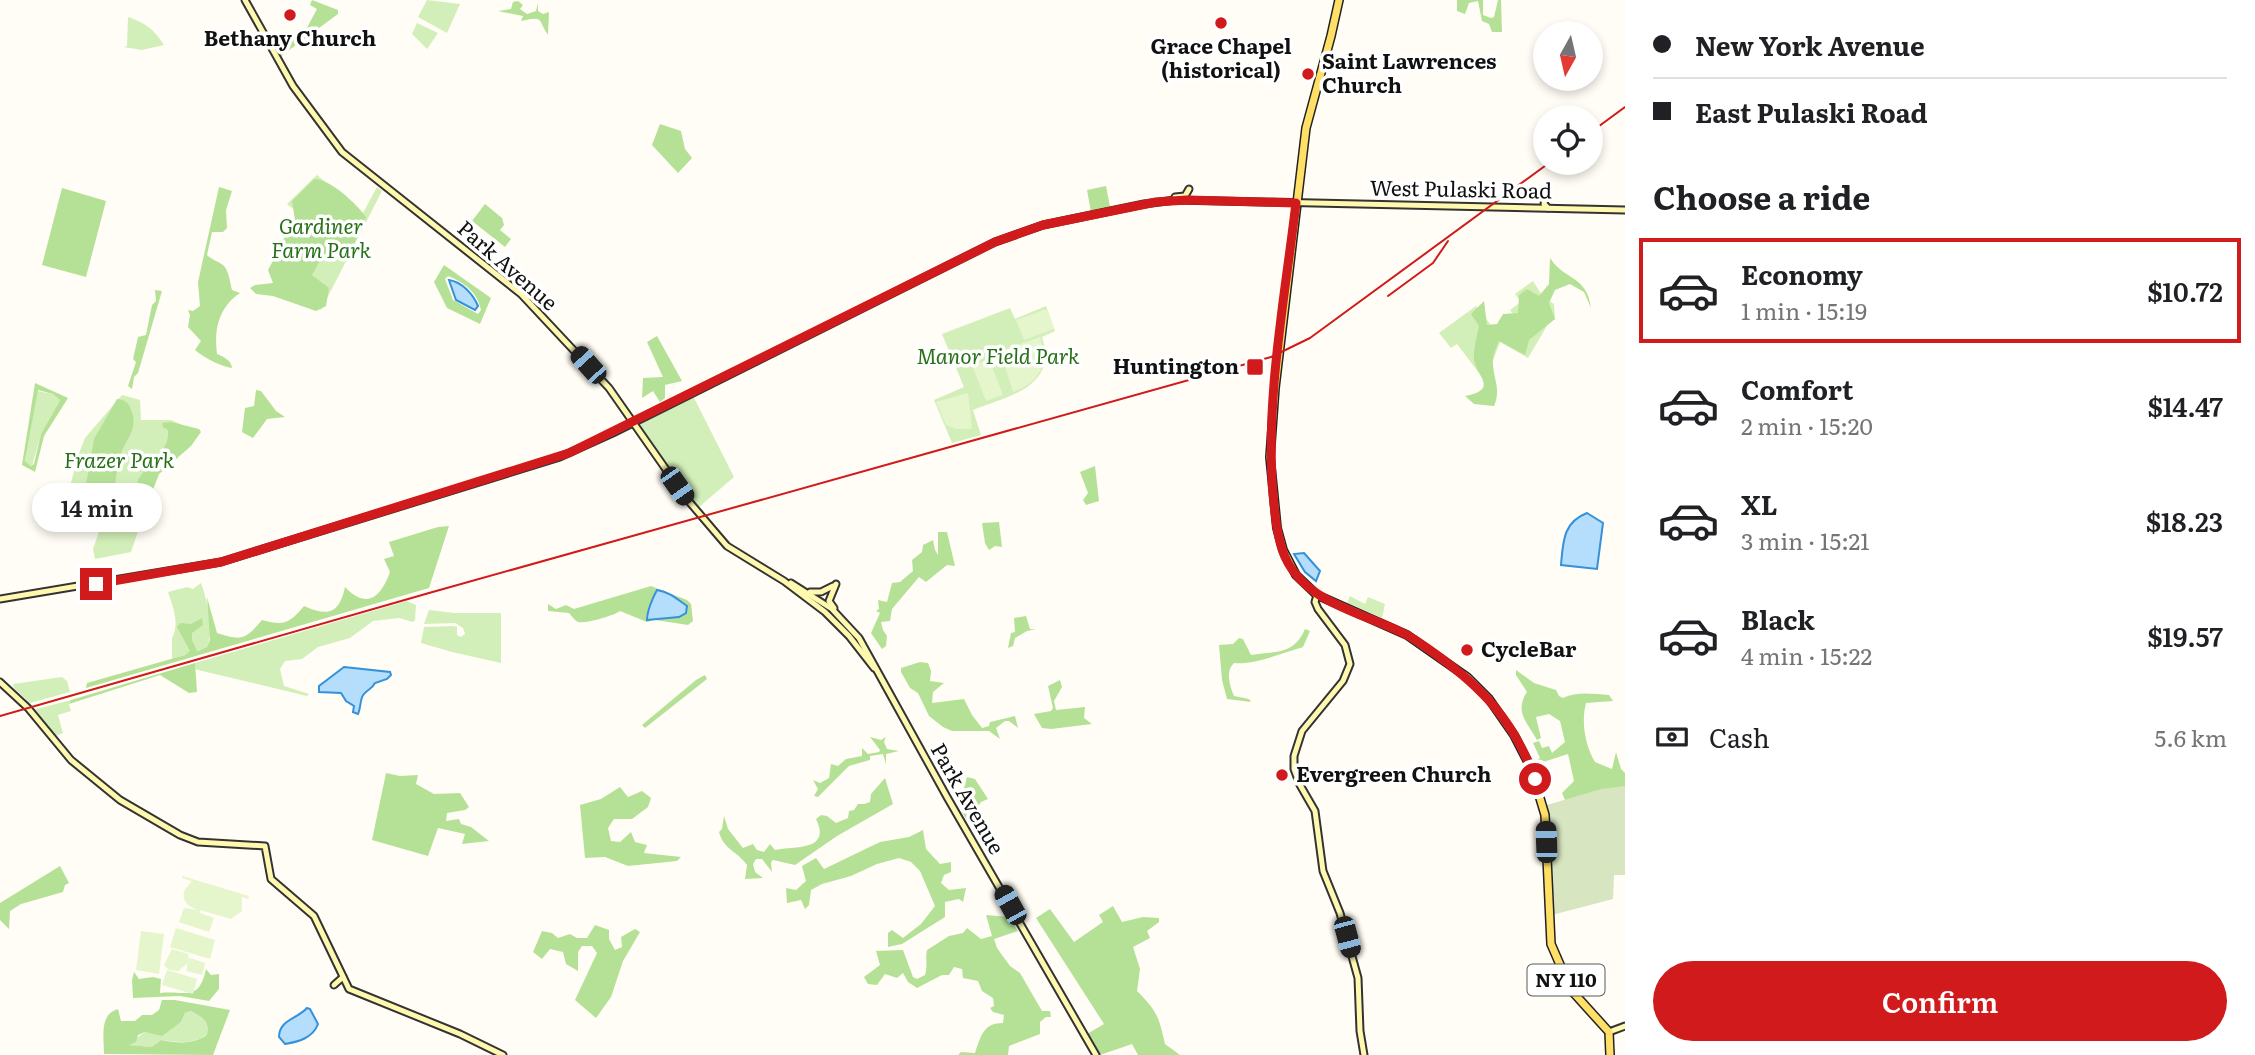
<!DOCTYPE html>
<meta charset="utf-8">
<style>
:root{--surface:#fff;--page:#f6f6f6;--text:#202124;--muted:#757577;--line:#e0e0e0;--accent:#d01a1b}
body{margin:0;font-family:Literata,serif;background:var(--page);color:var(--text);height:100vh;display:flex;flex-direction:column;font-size:26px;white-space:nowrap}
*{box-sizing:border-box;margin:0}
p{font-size:23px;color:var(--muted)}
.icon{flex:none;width:38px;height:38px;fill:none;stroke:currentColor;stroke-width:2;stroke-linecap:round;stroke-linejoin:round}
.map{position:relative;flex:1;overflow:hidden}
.panel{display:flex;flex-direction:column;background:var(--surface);width:630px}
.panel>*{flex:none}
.top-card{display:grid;align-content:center;height:154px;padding:0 28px;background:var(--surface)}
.needle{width:46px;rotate:188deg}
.tools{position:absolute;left:1533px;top:21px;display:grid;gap:14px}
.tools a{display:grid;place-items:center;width:70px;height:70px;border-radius:50%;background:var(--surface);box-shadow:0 4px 10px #0003;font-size:35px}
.end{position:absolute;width:32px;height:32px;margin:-16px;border:9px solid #d01a1b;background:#fff;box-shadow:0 0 0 4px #fff}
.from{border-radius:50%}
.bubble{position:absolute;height:49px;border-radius:24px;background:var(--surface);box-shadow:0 4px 10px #0003;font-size:23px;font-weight:600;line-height:49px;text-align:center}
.car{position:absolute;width:21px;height:42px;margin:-21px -10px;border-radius:9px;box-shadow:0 0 5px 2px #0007;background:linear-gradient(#222 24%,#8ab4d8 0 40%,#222 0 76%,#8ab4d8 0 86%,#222 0)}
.top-card b{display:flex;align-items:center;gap:24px;height:66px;font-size:26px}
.top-card b+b{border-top:2px solid var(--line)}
.top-card i{width:18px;height:18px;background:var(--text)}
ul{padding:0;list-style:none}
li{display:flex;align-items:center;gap:21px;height:105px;margin:0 14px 10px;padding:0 14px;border:4px solid transparent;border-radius:0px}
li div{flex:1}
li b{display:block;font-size:26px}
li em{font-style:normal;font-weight:600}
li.selected{border-color:var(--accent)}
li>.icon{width:63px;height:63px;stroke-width:1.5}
h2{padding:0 28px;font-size:32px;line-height:84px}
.pay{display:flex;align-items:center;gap:18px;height:77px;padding:0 28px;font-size:26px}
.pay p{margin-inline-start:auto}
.action{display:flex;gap:14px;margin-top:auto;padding:14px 28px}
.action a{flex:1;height:80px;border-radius:42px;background:var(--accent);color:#fff;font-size:28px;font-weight:600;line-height:80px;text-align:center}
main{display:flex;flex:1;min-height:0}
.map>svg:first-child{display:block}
.green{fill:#d3efb9}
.forest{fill:#b5e197;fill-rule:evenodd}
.cemetery{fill:#d8e5c1}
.pitch{fill:#e5f5cc}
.water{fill:#b4defc;stroke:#3491da;stroke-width:2}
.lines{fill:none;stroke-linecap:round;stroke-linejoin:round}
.secondary-casing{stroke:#333;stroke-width:9}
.primary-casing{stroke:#222;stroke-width:10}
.secondary{stroke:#fff9b0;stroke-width:5}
.primary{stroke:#ffdf65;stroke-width:7}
.rail{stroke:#d01a1b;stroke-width:2}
.route{stroke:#d01a1b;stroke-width:9}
.poi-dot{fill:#d01a1b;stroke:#fff;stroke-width:2.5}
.labels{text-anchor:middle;stroke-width:7;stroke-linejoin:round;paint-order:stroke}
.shield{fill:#fff;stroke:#585858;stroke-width:2}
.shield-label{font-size:19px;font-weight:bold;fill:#111}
.poi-label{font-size:21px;font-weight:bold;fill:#111;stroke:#fff;text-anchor:start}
.street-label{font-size:21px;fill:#111;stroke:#fff}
.park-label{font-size:21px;font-style:italic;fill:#287119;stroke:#fff}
</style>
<main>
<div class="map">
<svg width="1625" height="1055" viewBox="0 0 1625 1055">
<rect width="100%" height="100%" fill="#fffdf5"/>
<g class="green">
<polygon points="427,0 460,4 447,33 418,17"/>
<path d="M 128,17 C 144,22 155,30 164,45 L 142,50 L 124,47 L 127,46 Z"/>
<polygon points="417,23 438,33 427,49 412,34"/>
<polygon points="317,175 363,213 377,187 382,191 321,310 297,298 302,266 275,251 300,214 287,204"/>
<polygon points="1533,281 1543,297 1554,304 1555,320 1551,319 1528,358 1500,342 1485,381 1457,344 1451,348 1439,333 1476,306 1494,329 1514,315 1510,310 1521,302 1515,294"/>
<path d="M 1046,306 L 1055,331 L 1042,337 C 1058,387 1009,396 973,410 L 981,435 L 952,443 L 934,400 L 964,387 L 942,334 L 1010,308 L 1015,319 Z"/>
<polygon points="37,391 53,394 60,400 41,434 32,466 25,462"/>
<polygon points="122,395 140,400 141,420 171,420 199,432 158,472 131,552 95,559 93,549 101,526 100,508 67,498 78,456 85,438"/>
<polygon points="693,396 734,477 699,507 684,491 640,425"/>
<path d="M 201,583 C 207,599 215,631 207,647 L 172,659 L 172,638 C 180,624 173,607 168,592 L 187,587 L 193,589 Z"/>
<polygon points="1350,596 1365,604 1368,597 1385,604 1382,618 1347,603"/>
<polygon points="407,601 416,605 415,620 413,622 399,618 373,621 350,638 318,647 302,659 285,661 280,669 284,686 309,694 307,696 194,669 195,663"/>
<polygon points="429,610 455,613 501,613 501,663 452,652 421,643 424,627 453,626 457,627 457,635 461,637 465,634 463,628 455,623 424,624"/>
<polygon points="62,677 67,681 70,692 30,703 14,688 13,684"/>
<polygon points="71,700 69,704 71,711 58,715 63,733 55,736 33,710"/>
<path d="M 191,1011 C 202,1017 210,1021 207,1035 C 191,1045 179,1042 161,1040 L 152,1047 L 127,1045 L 145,1032 L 162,1035 L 181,1022 L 185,1013 Z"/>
</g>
<g class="forest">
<polygon points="312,0 338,10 338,14 281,56 278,44 288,37 302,37 317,9 310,5"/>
<polygon points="1457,0 1483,0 1483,15 1491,18 1494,17 1498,0 1501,0 1502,32 1492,32 1489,24 1482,21 1478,1 1469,3 1465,14 1457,11"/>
<path d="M 518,1 L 523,5 L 520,9 L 527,14 L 536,11 L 538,3 L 538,11 L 543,14 L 549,12 L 548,35 C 537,19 545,16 521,21 L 523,16 L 498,11 L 511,9 L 513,2 Z"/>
<polygon points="660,124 681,131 685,149 692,158 678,173 652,145"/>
<path d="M 314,179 C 329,178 357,204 366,217 L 348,258 L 344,260 L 336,250 L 328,251 L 322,257 L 312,275 L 329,288 L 326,306 L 316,311 L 273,296 L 256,294 L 250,288 L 255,285 L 273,283 L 268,270 L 295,220 L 292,201 Z"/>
<polygon points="1106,186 1110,207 1091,212 1087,190"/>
<path d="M 219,187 L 232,191 L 226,210 L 227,228 L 223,232 L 212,232 L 207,255 C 212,260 218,261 223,265 C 229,270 230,283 232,290 L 240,293 C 218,308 214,330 217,354 C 224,357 231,360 232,368 C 223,367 204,358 195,350 L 201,341 L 188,327 L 190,315 L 188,310 L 193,311 L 200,306 L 198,282 Z"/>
<polygon points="62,188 106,201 86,277 42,265"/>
<polygon points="485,204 502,218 504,225 500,230 511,239 505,247 472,221"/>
<path d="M 1550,258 C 1565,281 1587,275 1591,308 L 1584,292 L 1570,284 L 1555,290 L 1549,303 L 1555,319 L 1529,340 L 1525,355 L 1499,341 C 1496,349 1492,356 1493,365 C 1494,380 1501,390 1494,406 L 1474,404 L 1465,396 C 1499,389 1477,377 1474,360 C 1473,350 1477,335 1479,326 L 1471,314 L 1484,301 L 1487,325 L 1497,324 L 1503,314 L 1518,313 L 1519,295 L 1527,289 L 1539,296 L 1549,284 Z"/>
<path d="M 444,265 L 491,298 L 480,324 L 447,308 L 434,282 ZM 448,276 C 464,282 478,293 481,310 L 478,314 L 453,300 L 445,279 Z"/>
<polygon points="155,290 162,291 138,373 134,377 132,389 128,386 136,362 133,359 138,337 146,335 152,305 156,301"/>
<polygon points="657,336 682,381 665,385 665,398 660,402 653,391 642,398 643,378 663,377 647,342"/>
<path d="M 35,383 L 68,398 L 44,436 L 35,472 L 22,465 ZM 38,390 L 53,394 L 60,400 L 41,434 L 34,464 L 31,466 L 25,461 Z"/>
<polygon points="256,390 261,391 276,411 285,417 267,419 253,438 242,432 245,408 254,406"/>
<path d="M 117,399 C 128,400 130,405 133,416 C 137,430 123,444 120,456 C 116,474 113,493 115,511 C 116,518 120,525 120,531 C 116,528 87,489 86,485 L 94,439 Z"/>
<path d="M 171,422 L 199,429 L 201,432 L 191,446 L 159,474 L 139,526 L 134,531 C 134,514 132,498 138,481 C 143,466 171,452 168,430 L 163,427 L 162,423 Z"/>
<polygon points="1095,466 1099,501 1086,505 1083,500 1088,493 1080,472"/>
<polygon points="999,522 1002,547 995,546 989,550 985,543 982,523"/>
<path d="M 449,526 L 429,588 L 86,688 L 87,683 L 185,655 L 190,651 L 177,627 L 180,623 L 191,624 L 202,618 L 203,625 L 192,633 L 192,640 L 197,651 L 207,647 L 210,640 L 207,597 L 217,633 C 242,641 245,640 262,620 C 284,626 289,624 304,606 C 327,616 339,615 345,587 C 367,610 381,597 390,572 L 384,559 L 394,556 L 389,542 L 438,527 Z"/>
<polygon points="938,532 947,532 955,566 947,565 926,582 919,577 892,609 890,621 881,622 883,630 887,636 886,646 882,649 871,633 880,613 876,611 879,609 878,600 887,602 892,583 900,582 913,571 912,560 922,552 923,545 933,540 935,550 938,555"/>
<path d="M 651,586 L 687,600 L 691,604 L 693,621 L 688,625 L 655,620 L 647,622 L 620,611 C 613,616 585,624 578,622 C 574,620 572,616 569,613 L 548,611 L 548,604 L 556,609 L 566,605 L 574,609 ZM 676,598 L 683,603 L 666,618 L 646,618 C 651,599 658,602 676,598 Z"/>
<polygon points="1026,616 1030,629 1036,629 1027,631 1015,638 1013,646 1008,648 1011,633 1015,632 1014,618"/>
<path d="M 1305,629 L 1310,631 L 1303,647 C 1282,653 1255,665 1234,663 C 1225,671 1230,686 1234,696 L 1249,699 L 1251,702 L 1227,699 L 1222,680 L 1219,645 L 1233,644 L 1239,638 L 1243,639 L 1251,655 C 1276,651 1294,655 1305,629 Z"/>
<polygon points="920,662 928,663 931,671 930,681 944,683 933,692 932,703 964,699 972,715 982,728 989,726 990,722 1015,716 1018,728 1009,721 1005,721 996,728 1000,739 989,731 952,731 943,727 929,716 918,693 910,688 901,672 901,668"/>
<polygon points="195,663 197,692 189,693 160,675 69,704 71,700"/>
<path d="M 1516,670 L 1534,683 L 1556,690 L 1559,696 L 1563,698 C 1577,691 1594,694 1609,695 L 1613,701 L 1586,703 C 1581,722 1585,745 1595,762 L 1612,769 L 1616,752 L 1621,769 L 1625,773 L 1625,792 L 1566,802 L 1562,793 L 1574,781 L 1568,754 L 1534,765 L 1532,762 L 1540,758 L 1533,743 L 1539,741 L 1542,748 L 1549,746 L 1552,753 L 1565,742 L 1560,721 L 1549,714 L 1536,717 L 1541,738 L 1537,740 C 1527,722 1514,712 1527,692 L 1516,675 Z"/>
<polygon points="705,675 707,679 645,728 642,725 696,680"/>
<polygon points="1060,680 1062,687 1054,701 1056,710 1085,707 1084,718 1092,724 1051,729 1042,728 1034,714 1051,711 1053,708 1048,686"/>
<polygon points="870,737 881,740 886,737 884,742 887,749 899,751 886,754 886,764 883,754 870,756 870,760 849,766 818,797 814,796 818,789 813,780 820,783 829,778 831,764 838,766 846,759 862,756 862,748 868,754 879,752 880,750"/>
<polygon points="386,773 400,776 418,775 416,784 434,794 460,793 469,807 465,810 447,813 446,821 459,819 461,824 471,827 489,841 462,844 465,834 438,828 428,856 372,840"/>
<polygon points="967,777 975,779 988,799 981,802 968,822 962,812 968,809 963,792"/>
<path d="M 885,778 L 893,804 L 837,836 L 795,865 L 773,860 L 771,862 L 772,872 L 762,859 L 756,859 L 753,864 L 755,872 L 763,878 L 745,879 L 747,865 C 736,850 724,850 719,832 L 722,829 L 724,816 L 728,829 L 743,848 L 753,844 L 757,850 L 764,852 L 770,844 L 775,850 C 793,846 832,852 816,819 L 821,815 L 827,816 L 836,823 L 848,818 L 849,811 L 854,810 L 858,804 L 864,804 L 870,802 L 871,794 Z"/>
<polygon points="620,787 628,797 642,791 651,798 648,807 632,819 614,819 608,828 611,841 620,842 631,832 635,842 647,845 644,853 681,857 677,861 628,866 605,857 585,858 580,805 601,799"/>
<polygon points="923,830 926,849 940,864 951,862 951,872 944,875 941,883 949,890 966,888 963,902 959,899 945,902 945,917 902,944 888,947 888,933 892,930 903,938 921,924 935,906 920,871 911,862 899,858 877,864 851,876 822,884 811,890 809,905 805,909 801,900 787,903 786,888 796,890 806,881 802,866 816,858 824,869 880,842 909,837"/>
<polygon points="60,866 69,883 65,885 63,892 21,904 10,911 9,929 0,920 0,903"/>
<path d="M 1113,906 L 1122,922 L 1143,917 L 1159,918 L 1159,922 L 1147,931 L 1150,938 L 1133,947 L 1140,969 L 1137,991 C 1157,1011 1159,1017 1165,1044 L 1180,1055 L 1138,1055 L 1132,1044 L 1100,1055 L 1087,1034 L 1104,1024 L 1036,918 L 1050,909 L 1074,942 L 1103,922 L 1099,915 Z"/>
<path d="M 986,915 L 1009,917 L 1018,931 L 994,939 L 997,948 L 1010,966 L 1020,973 L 1042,1011 L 1050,1011 L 1051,1017 L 1046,1017 L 1040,1022 L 1040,1034 L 1009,1046 L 1008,1055 L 958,1055 L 961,1052 L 975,1053 C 981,1036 983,1023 1003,1023 L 1004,1015 L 993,1012 L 990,1008 L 994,1006 L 993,998 L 982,991 L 978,981 L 963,978 L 962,969 L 954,967 L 949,975 L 942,975 L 917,988 L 908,982 L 903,973 L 897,978 L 885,974 L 877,985 L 868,984 L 864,977 L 880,965 L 876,951 L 903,950 L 913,977 L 917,979 L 925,975 C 928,965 925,959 927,950 L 949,936 L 963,933 L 967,928 L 981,939 L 992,936 Z"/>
<polygon points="595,925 609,930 609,939 615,950 622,947 621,937 635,929 640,932 623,961 611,997 596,1018 575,1000 597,953 592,946 582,946 578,952 578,971 566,964 563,952 550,949 542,959 533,952 542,931 552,933 558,938 570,934 577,938 587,938"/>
<path d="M 206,969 L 211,975 L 219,974 L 219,989 L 209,1001 L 180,996 L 133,998 L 132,980 L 134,972 L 139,979 L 153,977 L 161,979 L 160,993 C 184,990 199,1003 206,969 Z"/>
<path d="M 162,1000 L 175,1000 L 230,1010 L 213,1055 L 104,1054 C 104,1038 99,1014 118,1009 L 121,1021 L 135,1021 L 142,1015 L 152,1015 L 159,1010 ZM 191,1011 C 202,1017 210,1021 207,1035 C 192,1045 178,1043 161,1040 L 152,1047 L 129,1045 L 136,1042 L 138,1035 L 145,1032 L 162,1036 L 181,1022 L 185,1013 Z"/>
</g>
<polygon class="cemetery" points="1625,786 1625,875 1614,875 1613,899 1552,915 1549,831 1547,805 1601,789"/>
<g class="pitch">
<polygon points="1047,309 1054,329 1024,340 1016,320"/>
<path d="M 1040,337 C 1049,365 1040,382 1013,392 L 1000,351 Z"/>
<polygon points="989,359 1003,395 986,401 972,365"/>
<polygon points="968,393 972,429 956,429 946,425 936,402"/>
<path d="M 182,876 L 249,896 L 248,899 L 242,897 L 242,911 L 231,919 L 200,910 L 200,913 L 214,918 L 209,932 L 179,922 L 184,908 L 198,910 C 188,906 182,902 184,891 L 192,881 L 182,878 Z"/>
<polygon points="176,928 215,940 210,959 170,947"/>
<polygon points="141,931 164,934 159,974 136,970"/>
<polygon points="172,949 188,954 189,960 190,958 205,963 202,975 186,971 188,963 178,971 169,970 164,965"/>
<polygon points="167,970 197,979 193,994 162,985"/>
</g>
<g class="water">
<path d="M 449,280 C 462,282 473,294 478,306 L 475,310 L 456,300 Z"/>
<path d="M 1587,513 L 1603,523 L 1597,569 L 1561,565 C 1563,542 1563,522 1587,513 Z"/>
<polygon points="1304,553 1320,571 1316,581 1305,572 1294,554"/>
<path d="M 657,590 C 670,592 677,599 687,606 L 686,613 L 679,617 L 647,620 C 647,611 653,597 657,590 Z"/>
<path d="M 344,667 L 390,672 L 391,675 L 387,679 L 375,683 C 372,689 368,689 364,694 C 360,697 361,708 358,714 L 353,712 L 354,706 L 346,701 L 341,693 L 319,692 L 319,686 Z"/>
<path d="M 307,1008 L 310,1009 L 318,1024 C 313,1038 298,1042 285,1044 L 279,1037 C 279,1020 297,1019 307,1008 Z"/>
</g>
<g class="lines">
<g class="secondary-casing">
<g id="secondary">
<polyline points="245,0 293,86 342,152 521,294 609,388 686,498 727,546 784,581 825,612 849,636 874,668"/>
<polyline points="1175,197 1185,196 1189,189"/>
<polyline points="1545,199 1544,204 1548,208"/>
<polyline points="791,583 832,609 859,638 947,797 1096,1055"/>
<polyline points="810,592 821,592 833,586"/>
<polyline points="1317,595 1315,602 1318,609 1345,645 1350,664 1343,681 1302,731 1294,756 1294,769 1300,785 1315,811 1323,871 1340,913 1358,978 1360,1031 1364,1055"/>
<polyline points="0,599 221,562 560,457 613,433 995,242 1043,225 1144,204 1175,200 1625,210"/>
<polyline points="834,608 829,601 836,584"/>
<polyline points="0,682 28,708 71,760 120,800 180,835 198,842 265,846 271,879 314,916 349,989 460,1034 503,1055"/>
<polyline points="334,985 343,977"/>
<polyline points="1609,1032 1625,1026"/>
</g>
</g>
<g class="primary-casing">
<polyline id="primary" points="1339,0 1331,36 1306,128 1275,388 1270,457 1277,528 1283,550 1296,575 1317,595 1407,635 1467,677 1489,699 1514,735 1531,768 1545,815 1551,944 1571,990 1609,1032 1610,1055"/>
</g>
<use href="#secondary" class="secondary"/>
<use href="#primary" class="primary"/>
<g class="rail">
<polyline points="1591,132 1625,107"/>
<polyline points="1388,296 1433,263 1448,241"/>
<polyline points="0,716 429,593 1271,357 1310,338 1549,163"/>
</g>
</g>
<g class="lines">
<path class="route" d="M 96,584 L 221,562 L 569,453 L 995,242 L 1043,225 L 1156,202 L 1187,200 L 1296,203 C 1285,296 1265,401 1273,494 C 1275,515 1277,538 1285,557 C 1306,603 1361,612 1403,633 C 1414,638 1424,646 1434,653 C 1483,688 1514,721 1535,779"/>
</g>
<g class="poi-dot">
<circle cx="290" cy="15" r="7"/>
<circle cx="1221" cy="23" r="7"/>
<circle cx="1308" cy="74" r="7"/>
<rect x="1246" y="358" width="18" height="18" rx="3.5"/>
<circle cx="1467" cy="650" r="7"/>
<circle cx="1282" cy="775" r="7"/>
</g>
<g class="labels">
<rect class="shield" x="1527.5" y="964.5" width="77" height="31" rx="5"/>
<g class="shield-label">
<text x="1566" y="987">NY 110</text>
</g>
<g class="poi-label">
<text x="290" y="46" text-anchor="middle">Bethany Church</text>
<text x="1221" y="54" text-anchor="middle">Grace Chapel<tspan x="1221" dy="24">(historical)</tspan></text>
<text x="1322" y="69">Saint Lawrences<tspan x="1322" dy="24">Church</tspan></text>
<text x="1239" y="374" text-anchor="end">Huntington</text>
<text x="1481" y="657">CycleBar</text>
<text x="1296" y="782">Evergreen Church</text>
</g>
<g class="street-label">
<text transform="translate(1461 190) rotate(1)" y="7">West Pulaski Road</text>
<text transform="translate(507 266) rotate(41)" y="7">Park Avenue</text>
<text transform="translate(967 799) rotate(60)" y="7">Park Avenue</text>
</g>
<g class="park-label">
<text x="321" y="234">Gardiner<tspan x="321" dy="24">Farm Park</tspan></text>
<text x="998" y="364">Manor Field Park</text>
<text x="119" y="468">Frazer Park</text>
</g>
</g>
</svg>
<div class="tools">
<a><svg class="needle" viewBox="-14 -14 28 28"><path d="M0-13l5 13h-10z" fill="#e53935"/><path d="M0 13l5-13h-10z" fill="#757577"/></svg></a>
<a><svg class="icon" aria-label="locate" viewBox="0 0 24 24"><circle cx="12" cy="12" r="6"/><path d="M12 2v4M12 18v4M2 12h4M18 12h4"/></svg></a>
</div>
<i class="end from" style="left:1535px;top:779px"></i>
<i class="end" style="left:96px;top:584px"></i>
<div class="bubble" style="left:32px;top:483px;width:130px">14 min</div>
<i class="car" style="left:588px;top:365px;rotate:318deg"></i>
<i class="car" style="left:677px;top:486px;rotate:145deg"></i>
<i class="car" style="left:1546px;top:842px;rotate:358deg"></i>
<i class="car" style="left:1010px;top:905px;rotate:331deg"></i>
<i class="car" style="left:1347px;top:937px;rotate:165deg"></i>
</div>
<section class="panel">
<div class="top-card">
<b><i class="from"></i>New York Avenue</b>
<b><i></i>East Pulaski Road</b>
</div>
<h2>Choose a ride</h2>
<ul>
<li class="selected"><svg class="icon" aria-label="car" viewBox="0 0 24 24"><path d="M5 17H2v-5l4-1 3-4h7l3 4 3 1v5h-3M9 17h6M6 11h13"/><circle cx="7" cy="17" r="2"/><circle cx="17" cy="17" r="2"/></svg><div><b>Economy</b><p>1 min · 15:19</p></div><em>$10.72</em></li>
<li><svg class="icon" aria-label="car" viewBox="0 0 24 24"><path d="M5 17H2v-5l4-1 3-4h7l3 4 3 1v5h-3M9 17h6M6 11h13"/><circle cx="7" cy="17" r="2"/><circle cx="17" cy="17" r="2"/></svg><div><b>Comfort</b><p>2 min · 15:20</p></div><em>$14.47</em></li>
<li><svg class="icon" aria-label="car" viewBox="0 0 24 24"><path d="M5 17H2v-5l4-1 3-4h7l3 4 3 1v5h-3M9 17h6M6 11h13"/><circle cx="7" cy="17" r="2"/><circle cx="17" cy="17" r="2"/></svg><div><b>XL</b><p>3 min · 15:21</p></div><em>$18.23</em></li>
<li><svg class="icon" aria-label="car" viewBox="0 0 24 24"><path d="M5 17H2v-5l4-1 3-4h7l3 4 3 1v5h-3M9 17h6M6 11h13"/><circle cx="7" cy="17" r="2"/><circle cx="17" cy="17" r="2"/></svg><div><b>Black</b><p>4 min · 15:22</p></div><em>$19.57</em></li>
</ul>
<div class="pay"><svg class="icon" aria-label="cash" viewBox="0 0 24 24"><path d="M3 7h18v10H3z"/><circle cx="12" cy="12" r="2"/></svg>Cash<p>5.6 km</p></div>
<div class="action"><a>Confirm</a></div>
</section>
</main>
